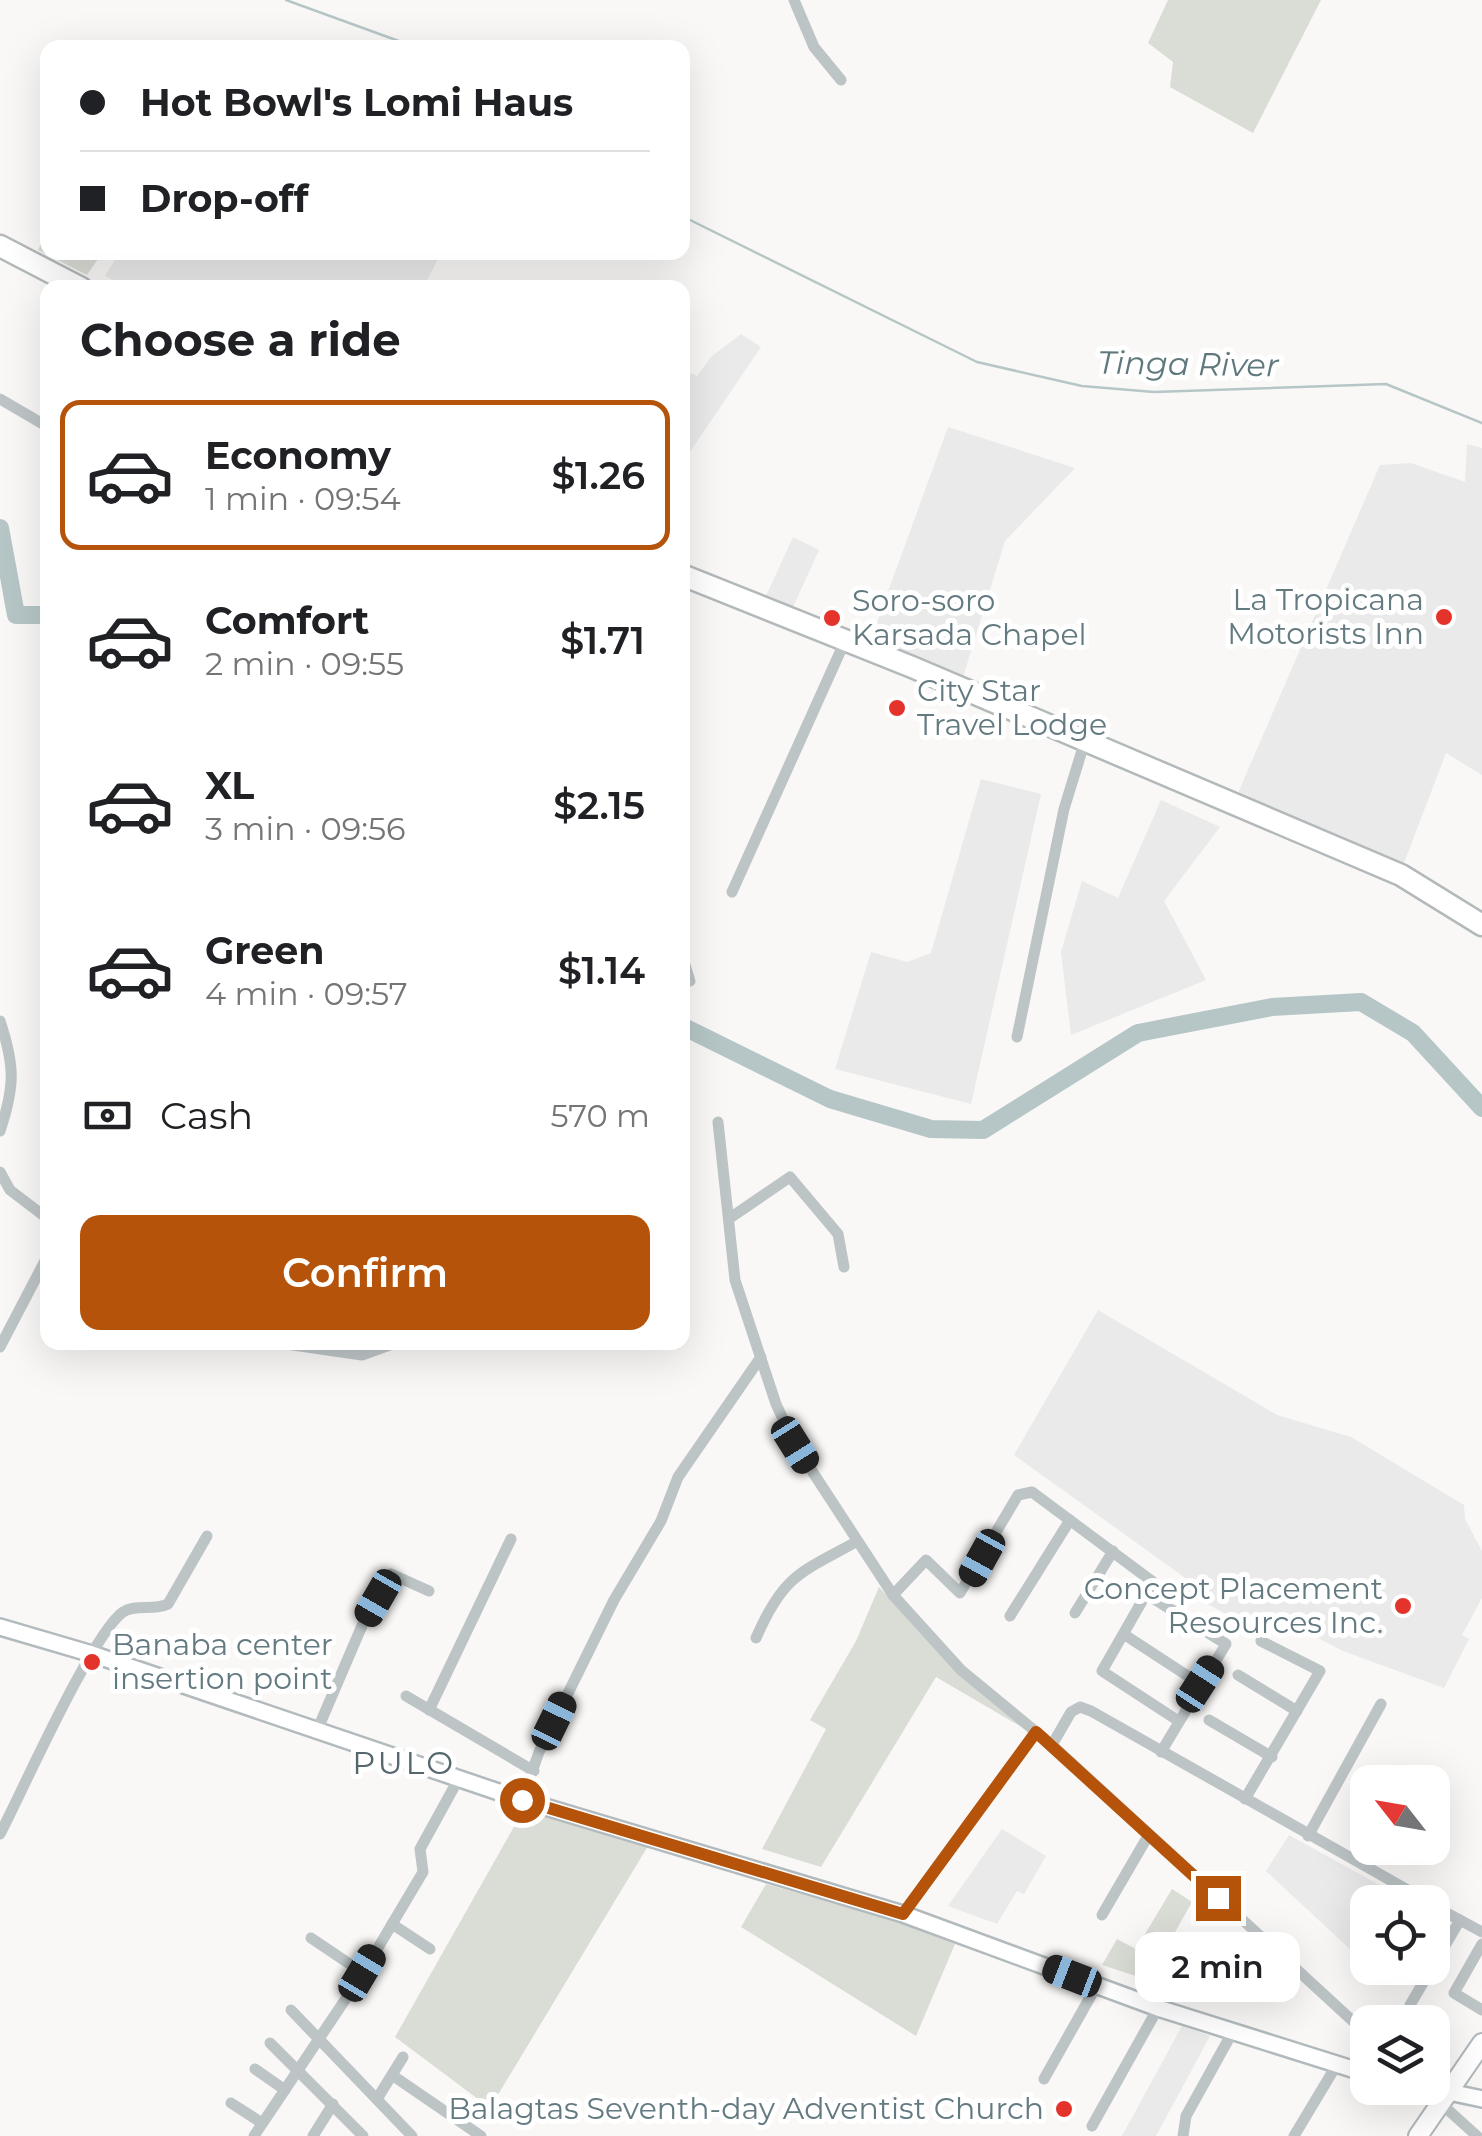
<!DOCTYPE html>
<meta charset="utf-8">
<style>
:root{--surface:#fff;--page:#f2f2f2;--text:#202124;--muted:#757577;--line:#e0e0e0;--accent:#b45309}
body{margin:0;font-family:Montserrat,sans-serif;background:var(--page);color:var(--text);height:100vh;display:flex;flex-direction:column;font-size:38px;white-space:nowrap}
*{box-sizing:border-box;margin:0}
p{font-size:32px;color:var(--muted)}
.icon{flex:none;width:55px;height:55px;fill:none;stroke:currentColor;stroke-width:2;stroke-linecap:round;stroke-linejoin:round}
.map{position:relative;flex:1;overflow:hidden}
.sheet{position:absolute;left:40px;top:280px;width:650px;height:1070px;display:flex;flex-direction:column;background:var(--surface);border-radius:20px;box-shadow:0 10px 40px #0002}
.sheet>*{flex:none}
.top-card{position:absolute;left:40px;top:40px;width:650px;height:220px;border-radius:20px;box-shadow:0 10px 40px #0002;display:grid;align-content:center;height:220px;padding:0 40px;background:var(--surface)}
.needle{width:65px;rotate:301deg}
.tools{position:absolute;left:1350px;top:1765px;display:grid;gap:20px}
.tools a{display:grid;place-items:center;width:100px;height:100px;border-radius:20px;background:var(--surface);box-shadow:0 10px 40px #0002;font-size:50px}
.end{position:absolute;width:45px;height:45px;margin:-22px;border:12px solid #b45309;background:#fff;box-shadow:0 0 0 5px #fff}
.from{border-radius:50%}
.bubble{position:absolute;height:70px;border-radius:20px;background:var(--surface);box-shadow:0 10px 40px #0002;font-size:32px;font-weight:600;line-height:70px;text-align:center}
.car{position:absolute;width:30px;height:60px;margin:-30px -15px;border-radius:12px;box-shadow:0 0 8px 2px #0007;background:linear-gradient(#222 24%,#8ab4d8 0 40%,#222 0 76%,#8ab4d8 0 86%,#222 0)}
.top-card b{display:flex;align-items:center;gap:35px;height:95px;font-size:38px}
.top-card b+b{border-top:2px solid var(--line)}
.top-card i{width:25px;height:25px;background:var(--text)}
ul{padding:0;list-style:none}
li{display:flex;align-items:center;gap:30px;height:150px;margin:0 20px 15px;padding:0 20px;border:5px solid transparent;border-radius:20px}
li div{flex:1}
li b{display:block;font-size:38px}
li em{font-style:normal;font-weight:600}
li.current{border-color:var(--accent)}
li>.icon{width:90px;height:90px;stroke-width:1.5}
h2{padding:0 40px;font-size:45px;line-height:120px}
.pay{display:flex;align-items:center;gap:25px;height:110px;padding:0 40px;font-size:38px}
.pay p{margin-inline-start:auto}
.button{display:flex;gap:20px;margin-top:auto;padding:20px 40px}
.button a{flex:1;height:115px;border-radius:20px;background:var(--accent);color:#fff;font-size:40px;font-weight:600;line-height:115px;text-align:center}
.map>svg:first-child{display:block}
.built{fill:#e9eae9}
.green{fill:#daddd5}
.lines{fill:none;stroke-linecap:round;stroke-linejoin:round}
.stream{stroke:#b6c6c7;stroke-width:2.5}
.river{stroke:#b6c6c7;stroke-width:18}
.secondary-casing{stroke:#b2babd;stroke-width:20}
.primary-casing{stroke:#b1b8bb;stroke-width:22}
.trunk-casing{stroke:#b3b9bb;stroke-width:25}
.minor{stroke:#bdc4c6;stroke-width:11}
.secondary{stroke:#fff;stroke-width:15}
.primary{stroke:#fff;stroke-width:18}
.trunk{stroke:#fff;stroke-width:20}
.route{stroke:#b45309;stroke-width:12}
.poi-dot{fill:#e3332b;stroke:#fff;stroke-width:4}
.labels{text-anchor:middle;stroke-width:10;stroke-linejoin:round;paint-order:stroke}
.poi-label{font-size:30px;fill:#647a81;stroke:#fff;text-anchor:end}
.water-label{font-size:32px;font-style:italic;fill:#5e787b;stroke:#fff}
.neighbourhood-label{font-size:32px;letter-spacing:2.5px;fill:#55666c;stroke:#fff}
</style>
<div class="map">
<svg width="1482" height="2136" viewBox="0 0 1482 2136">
<rect width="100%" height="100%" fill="#f9f8f6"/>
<g class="built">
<polygon points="119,253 119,252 441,253 423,288 127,287 105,276"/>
<polygon points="741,334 761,347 683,462 683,370 697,376 712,356"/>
<polygon points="948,427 1075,468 1005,541 963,677 870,641"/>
<polygon points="1467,444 1482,448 1482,775 1446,753 1404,863 1238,793 1380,465 1411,463 1465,482"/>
<polygon points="793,537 819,550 793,607 766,596"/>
<polygon points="981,779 1041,794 971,1104 835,1069 871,952 907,962 931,953"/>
<polygon points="1161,800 1220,827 1164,901 1206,980 1071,1035 1061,952 1082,881 1118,898"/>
<polygon points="1098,1310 1277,1415 1351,1437 1464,1505 1465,1519 1482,1551 1482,1598 1462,1635 1469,1639 1444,1688 1343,1651 1268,1612 1255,1629 1179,1589 1184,1577 1014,1455"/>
<polygon points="1002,1829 1046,1856 1024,1894 1017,1891 997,1924 948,1906"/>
<polygon points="1289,1835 1410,1902 1368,1902 1367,1965 1266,1871"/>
<polygon points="1182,2026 1210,2036 1156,2136 1122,2136"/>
</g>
<g class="green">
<polygon points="1168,0 1321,0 1253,133 1170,87 1173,62 1148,43"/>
<polygon points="47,231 48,252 102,253 87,275 38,250"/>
<polygon points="879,1587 960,1674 1030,1732 936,1677 821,1867 762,1849 826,1729 810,1720 856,1641"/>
<polygon points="524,1809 648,1846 490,2108 395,2037"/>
<polygon points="766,1884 902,1923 955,1944 916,2036 741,1927"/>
<polygon points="1172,1889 1192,1902 1148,1980 1102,1965 1117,1939 1136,1949"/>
</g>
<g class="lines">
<g class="stream">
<polyline points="286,0 418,48"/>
<polyline points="682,216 977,362 1082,386 1154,392 1386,384 1482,423"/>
</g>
<g class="river">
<polyline points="0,528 16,615 48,615"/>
<polyline points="682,1026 830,1099 931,1129 983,1130 1138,1033 1272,1007 1361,1002 1413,1033 1482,1108"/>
</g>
<g class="secondary-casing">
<g id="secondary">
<polyline points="0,1627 92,1654 522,1800 903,1914 1158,2008 1368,2074"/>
<polyline points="1430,2088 1482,2099"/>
</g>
</g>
<g class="primary-casing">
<polyline id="primary" points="1418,2136 1482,2043"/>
</g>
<g class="trunk-casing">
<g id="trunk">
<polyline points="0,246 81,288"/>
<polyline points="682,575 912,667 1401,875 1482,925"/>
</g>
</g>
<g class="minor">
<polyline points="794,0 814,47 841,80"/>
<polyline points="0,399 48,427"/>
<polyline points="732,892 845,641"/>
<polyline points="682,955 690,981"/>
<path d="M 0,1021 C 15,1066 15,1086 0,1131"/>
<polyline points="1017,1037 1064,809 1084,744"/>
<polyline points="718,1122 735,1280 776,1404 795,1445 893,1595 961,1670 1052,1745 1368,2035"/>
<polyline points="0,1172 10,1190 48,1219"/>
<polyline points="730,1218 790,1177 838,1234 844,1267"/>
<polyline points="272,1342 362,1355 398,1342"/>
<polyline points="0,1347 48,1255"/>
<polyline points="893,1595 926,1560 960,1593 1018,1495 1032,1492 1153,1582 1102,1671 1177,1720"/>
<polyline points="1148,1595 1226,1644 1161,1752"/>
<polyline points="1075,1613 1113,1551"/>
<polyline points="1010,1616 1070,1520"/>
<polyline points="1125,1635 1200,1684"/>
<path d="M 756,1638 C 783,1576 799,1573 856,1542"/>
<polyline points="1238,1675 1297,1711"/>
<polyline points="406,1696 534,1771"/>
<polyline points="429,1710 511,1539"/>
<polyline points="1209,1720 1272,1757"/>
<polyline points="316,1733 364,1621 391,1574 429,1591"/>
<polyline points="1052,1745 1071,1712 1080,1707 1091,1711 1429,1902"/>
<polyline points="1245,1799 1320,1671 1261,1641"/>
<polyline points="522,1800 539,1752 614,1600 661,1521 678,1477 761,1357"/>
<path d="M 0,1834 C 22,1792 92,1634 123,1612 C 135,1604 154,1611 168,1604 L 207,1536"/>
<polyline points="1308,1836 1381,1704"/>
<polyline points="1432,1905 1482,1932"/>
<polyline points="903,1914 1036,1732"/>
<polyline points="1102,1915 1148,1836"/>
<polyline points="392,1924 430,1949"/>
<polyline points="311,1938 363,1973"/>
<polyline points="1482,1944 1454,1993 1482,2010"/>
<polyline points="1406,1968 1426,1979"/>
<polyline points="291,2010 412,2136"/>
<polyline points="1424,2022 1410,2005 1460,1920"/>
<polyline points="270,2043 363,2136"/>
<polyline points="255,2069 285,2090"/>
<polyline points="392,2075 481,2136"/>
<polyline points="1044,2079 1097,1985"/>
<polyline points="377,2099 403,2057"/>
<polyline points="1436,2099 1477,2136"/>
<polyline points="231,2103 262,2123"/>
<polyline points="1092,2126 1158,2008"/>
<polyline points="254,2136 363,1973 423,1872 420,1849 459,1778"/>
<polyline points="313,2136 333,2104"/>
<polyline points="1183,2136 1186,2116 1232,2033"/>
<polyline points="1294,2136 1336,2066"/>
</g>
<use href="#secondary" class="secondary"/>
<use href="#primary" class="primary"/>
<use href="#trunk" class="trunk"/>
</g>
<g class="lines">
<polyline class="route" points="522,1800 903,1914 1036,1732 1218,1898"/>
</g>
<g class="poi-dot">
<circle cx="1444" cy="617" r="10"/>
<circle cx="832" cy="618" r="10"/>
<circle cx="897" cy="708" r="10"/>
<circle cx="1403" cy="1606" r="10"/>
<circle cx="92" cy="1662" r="10"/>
<circle cx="1064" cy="2109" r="10"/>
</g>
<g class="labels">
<g class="poi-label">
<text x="1424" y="610">La Tropicana<tspan x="1424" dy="34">Motorists Inn</tspan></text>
<text x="852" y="611" text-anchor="start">Soro-soro<tspan x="852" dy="34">Karsada Chapel</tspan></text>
<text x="917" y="701" text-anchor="start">City Star<tspan x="917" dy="34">Travel Lodge</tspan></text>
<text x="1383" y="1599">Concept Placement<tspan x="1383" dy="34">Resources Inc.</tspan></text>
<text x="112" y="1655" text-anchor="start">Banaba center<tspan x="112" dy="34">insertion point</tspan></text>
<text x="1044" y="2119">Balagtas Seventh-day Adventist Church</text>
</g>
<g class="water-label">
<text transform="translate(1188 364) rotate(1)" y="11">Tinga River</text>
</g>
<g class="neighbourhood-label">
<text x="404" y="1774">PULO</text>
</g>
</g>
</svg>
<div class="tools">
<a><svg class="needle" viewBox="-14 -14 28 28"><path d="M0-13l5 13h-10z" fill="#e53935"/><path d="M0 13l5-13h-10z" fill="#757577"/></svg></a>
<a><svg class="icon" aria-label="locate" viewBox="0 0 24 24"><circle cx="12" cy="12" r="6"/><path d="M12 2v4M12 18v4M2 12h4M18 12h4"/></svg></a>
<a><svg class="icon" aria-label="layers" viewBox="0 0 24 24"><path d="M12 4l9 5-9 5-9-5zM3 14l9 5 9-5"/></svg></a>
</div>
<i class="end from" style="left:522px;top:1800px"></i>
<i class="end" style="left:1218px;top:1898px"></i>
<div class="bubble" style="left:1135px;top:1932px;width:165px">2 min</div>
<i class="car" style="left:795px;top:1445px;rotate:148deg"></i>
<i class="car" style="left:982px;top:1558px;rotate:209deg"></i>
<i class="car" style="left:378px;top:1598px;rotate:210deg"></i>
<i class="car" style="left:1200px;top:1684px;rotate:33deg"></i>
<i class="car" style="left:554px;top:1721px;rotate:26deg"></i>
<i class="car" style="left:362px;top:1973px;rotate:31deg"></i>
<i class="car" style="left:1072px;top:1976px;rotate:291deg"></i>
<div class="top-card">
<b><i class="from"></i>Hot Bowl's Lomi Haus</b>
<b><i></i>Drop-off</b>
</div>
<section class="sheet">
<h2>Choose a ride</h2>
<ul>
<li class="current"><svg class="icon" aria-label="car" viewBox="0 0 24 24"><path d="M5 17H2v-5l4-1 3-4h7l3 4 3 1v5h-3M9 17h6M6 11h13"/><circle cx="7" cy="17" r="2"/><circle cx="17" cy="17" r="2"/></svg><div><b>Economy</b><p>1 min · 09:54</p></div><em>$1.26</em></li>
<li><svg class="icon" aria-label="car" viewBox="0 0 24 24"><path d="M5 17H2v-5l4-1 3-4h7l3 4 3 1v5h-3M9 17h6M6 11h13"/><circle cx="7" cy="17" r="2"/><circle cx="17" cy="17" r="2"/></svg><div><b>Comfort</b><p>2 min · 09:55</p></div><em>$1.71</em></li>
<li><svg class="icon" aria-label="car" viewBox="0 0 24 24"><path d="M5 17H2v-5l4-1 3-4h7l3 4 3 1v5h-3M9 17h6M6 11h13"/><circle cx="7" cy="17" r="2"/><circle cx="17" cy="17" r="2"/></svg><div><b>XL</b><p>3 min · 09:56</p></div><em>$2.15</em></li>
<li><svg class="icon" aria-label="car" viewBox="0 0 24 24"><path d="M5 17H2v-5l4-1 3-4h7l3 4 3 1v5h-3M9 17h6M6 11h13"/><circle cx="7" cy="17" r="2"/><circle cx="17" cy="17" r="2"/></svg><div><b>Green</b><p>4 min · 09:57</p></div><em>$1.14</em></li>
</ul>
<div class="pay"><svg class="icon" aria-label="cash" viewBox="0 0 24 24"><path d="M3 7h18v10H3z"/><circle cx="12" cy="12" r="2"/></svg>Cash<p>570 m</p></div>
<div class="button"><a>Confirm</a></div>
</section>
</div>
